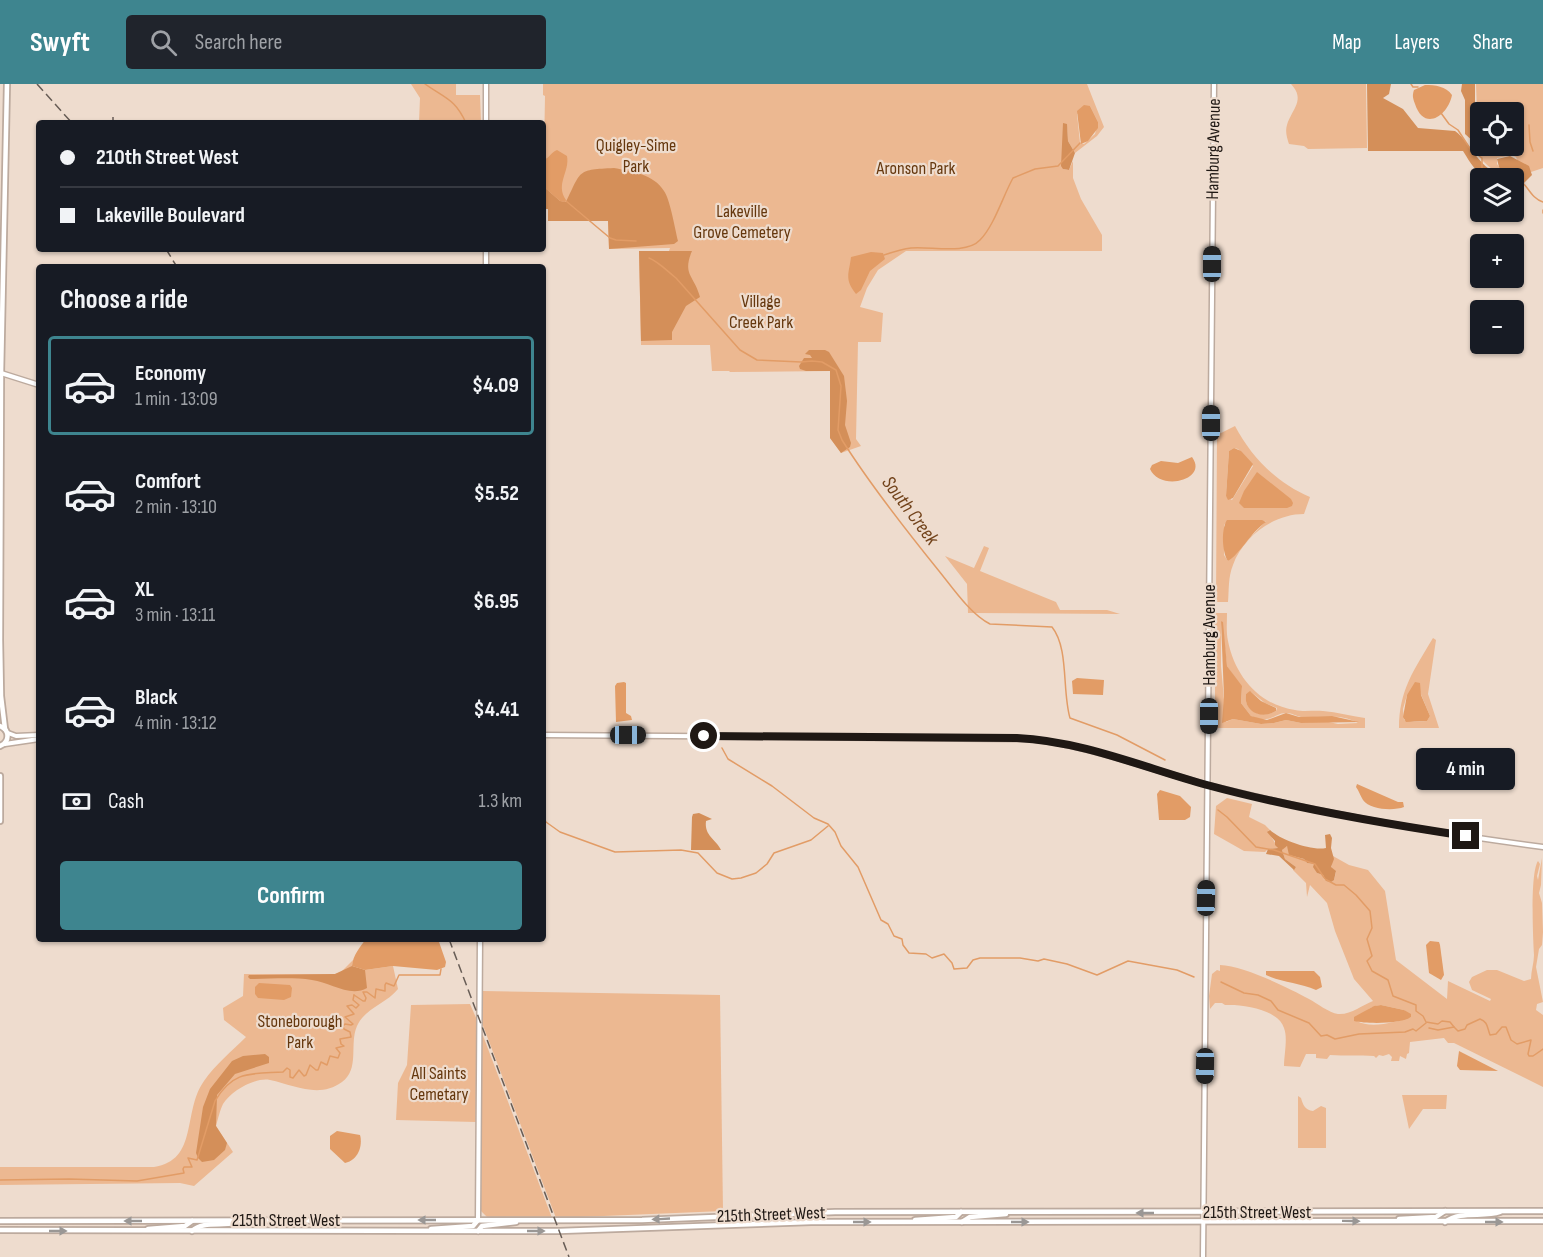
<!DOCTYPE html>
<meta charset="utf-8">
<style>
:root{--surface:#171b24;--page:#20242c;--text:#f1f3f6;--muted:#9ea1a6;--line:#363941;--accent:#3e858f}
body{margin:0;font-family:"Sofia Sans Condensed",sans-serif;background:var(--page);color:var(--text);height:100vh;display:flex;flex-direction:column;font-size:22px;white-space:nowrap}
*{box-sizing:border-box;margin:0}
p{font-size:20px;color:var(--muted)}
.icon{flex:none;width:33px;height:33px;fill:none;stroke:currentColor;stroke-width:2;stroke-linecap:round;stroke-linejoin:round}
.map{position:relative;flex:1;overflow:hidden}
.drawer{position:absolute;left:36px;top:180px;width:510px;height:678px;display:flex;flex-direction:column;background:var(--surface);border-radius:6px;box-shadow:0 2px 4px #0004}
.drawer>*{flex:none}
.hud{position:absolute;left:36px;top:36px;width:510px;height:132px;border-radius:6px;box-shadow:0 2px 4px #0004;display:grid;align-content:center;height:132px;padding:0 24px;background:var(--surface)}
.controls{position:absolute;left:1470px;top:18px;display:grid;gap:12px}
.controls a{display:grid;place-items:center;width:54px;height:54px;border-radius:6px;background:var(--surface);box-shadow:0 2px 4px #0004;font-size:30px}
.end{position:absolute;width:27px;height:27px;margin:-14px;border:8px solid #1f1814;background:#fff;box-shadow:0 0 0 3px #fff}
.from{border-radius:50%}
.bubble{position:absolute;height:42px;border-radius:6px;background:var(--surface);box-shadow:0 2px 4px #0004;font-size:20px;font-weight:700;line-height:42px;text-align:center}
.car{position:absolute;width:18px;height:36px;margin:-18px -9px;border-radius:8px;box-shadow:0 0 4px 2px #0007;background:linear-gradient(#222 24%,#8ab4d8 0 40%,#222 0 76%,#8ab4d8 0 86%,#222 0)}
.hud b{display:flex;align-items:center;gap:21px;height:57px;font-size:22px}
.hud b+b{border-top:2px solid var(--line)}
.hud i{width:15px;height:15px;background:var(--text)}
ul{padding:0;list-style:none}
li{display:flex;align-items:center;gap:18px;height:99px;margin:0 12px 9px;padding:0 12px;border:3px solid transparent;border-radius:6px}
li div{flex:1}
li b{display:block;font-size:22px}
li em{font-style:normal;font-weight:700}
li.on{border-color:var(--accent)}
li>.icon{width:54px;height:54px;stroke-width:1.5}
h2{padding:0 24px;font-size:27px;line-height:72px}
.pay{display:flex;align-items:center;gap:15px;height:66px;padding:0 24px;font-size:22px}
.pay p{margin-inline-start:auto}
.cta{display:flex;gap:12px;margin-top:auto;padding:12px 24px}
.cta a{flex:1;height:69px;border-radius:6px;background:var(--accent);color:#fff;font-size:24px;font-weight:700;line-height:69px;text-align:center}
header{display:flex;align-items:center;gap:36px;box-sizing:border-box;height:84px;padding:0 30px;background:var(--accent);color:#fff}
header strong{font-size:28px}
nav{display:flex;gap:33px;margin-inline-start:auto;font-size:21px}
.search{width:420px;height:54px;background:var(--page);display:flex;align-items:center;gap:15px;box-sizing:border-box;padding:0 21px;border-radius:6px;color:var(--muted);font-size:22px}
.map>svg:first-child{display:block}
.green{fill:#ecb891;fill-rule:evenodd}
.forest{fill:#d48f59}
.water{fill:#e29c66}
.lines{fill:none;stroke-linecap:round;stroke-linejoin:round}
.stream{stroke:#e29c66;stroke-width:1.5}
.tertiary-casing{stroke:#bcaa9e;stroke-width:7}
.secondary-casing{stroke:#bcaa9e;stroke-width:8}
.primary-casing{stroke:#bcaa9e;stroke-width:8}
.tertiary{stroke:#fff;stroke-width:4}
.secondary{stroke:#fff;stroke-width:4.5}
.primary{stroke:#fff;stroke-width:4.5}
.rail{stroke:#685d56;stroke-width:1.5;stroke-dasharray:9 4.5;stroke-linecap:butt}
.oneway{fill:#9a9795}
.route{stroke:#1f1814;stroke-width:8}
.labels{text-anchor:middle;stroke-width:4.5;stroke-linejoin:round;paint-order:stroke}
.park-label{font-size:18px;fill:#65370d;stroke:#eedcce}
.street-label{font-size:18px;fill:#1f1814;stroke:#eedcce}
.water-label{font-size:20px;font-style:italic;fill:#72431b;stroke:#eedcce}
</style>
<header>
<strong>Swyft</strong>
<div class="search"><svg class="icon" aria-label="search" viewBox="0 0 24 24"><circle cx="10" cy="10" r="6"/><path d="M15 15l6 6"/></svg>Search here</div>
<nav><a>Map</a><a>Layers</a><a>Share</a></nav>
</header>
<div class="map">
<svg width="1543" height="1173" viewBox="0 0 1543 1173">
<rect width="100%" height="100%" fill="#eedcce"/>
<g class="green">
<polygon points="411,0 456,0 456,11 480,11 481,39 419,39 420,14"/>
<path d="M 543,0 L 1087,0 L 1104,43 L 1097,52 L 1075,69 L 1068,57 L 1067,43 L 1063,85 L 1069,86 L 1073,77 L 1073,94 L 1081,115 L 1102,151 L 1102,167 L 906,167 L 878,186 L 867,204 L 860,223 L 883,229 L 881,258 L 858,258 L 856,355 L 861,362 L 841,369 L 830,354 L 830,287 L 730,288 L 729,287 L 712,287 L 710,261 L 641,261 L 639,167 L 669,167 L 670,164 L 609,165 L 608,137 L 548,137 L 548,125 L 543,125 L 545,12 L 543,11 ZM 1090,22 L 1098,38 L 1095,50 L 1084,60 L 1080,59 L 1077,30 Z"/>
<path d="M 1291,0 L 1366,0 L 1367,64 L 1308,65 L 1304,62 L 1289,60 C 1287,54 1285,47 1287,41 C 1292,25 1306,16 1291,0 Z"/>
<path d="M 1476,0 L 1543,0 L 1543,84 L 1531,88 L 1519,81 L 1516,73 L 1512,71 L 1497,74 L 1497,80 L 1504,89 C 1491,88 1483,77 1475,68 L 1476,54 L 1478,54 ZM 1480,28 L 1514,28 L 1514,62 L 1480,62 Z"/>
<path d="M 1235,342 C 1252,374 1277,399 1310,413 L 1304,430 C 1273,430 1243,453 1233,481 C 1228,493 1229,506 1228,518 L 1216,518 L 1217,351 ZM 1234,364 L 1238,365 L 1253,382 L 1232,416 L 1226,412 L 1229,367 ZM 1229,436 L 1266,437 L 1228,477 L 1224,471 L 1224,441 Z"/>
<polygon points="984,462 989,464 980,487 1056,518 1060,526 1107,526 1120,530 968,529 967,500 945,472 974,484"/>
<path d="M 1215,529 L 1227,529 C 1227,538 1226,548 1228,557 C 1235,592 1259,621 1295,626 C 1304,628 1314,626 1323,627 C 1337,628 1351,632 1365,634 L 1365,644 L 1215,644 ZM 1222,537 L 1227,582 L 1242,604 L 1241,619 L 1251,632 C 1271,641 1275,628 1287,629 C 1292,629 1296,632 1301,633 C 1320,634 1340,629 1358,639 L 1338,640 L 1324,637 L 1301,639 L 1286,636 L 1274,639 L 1261,640 L 1233,635 L 1226,638 L 1221,582 L 1221,538 ZM 1251,608 L 1265,619 L 1277,624 L 1276,627 C 1263,635 1243,628 1246,610 Z"/>
<path d="M 1433,554 L 1436,556 L 1428,610 L 1439,644 L 1399,644 C 1399,606 1414,586 1433,554 ZM 1420,608 L 1430,632 L 1427,637 L 1414,638 L 1404,636 L 1403,625 L 1407,611 Z"/>
<polygon points="1227,714 1252,720 1249,733 1265,741 1270,746 1268,747 1278,764 1268,765 1265,768 1244,767 1214,750 1216,722"/>
<path d="M 1285,761 L 1289,764 L 1289,771 L 1304,775 L 1307,779 L 1315,780 L 1317,789 L 1323,791 L 1324,796 L 1334,796 L 1336,788 L 1331,784 L 1333,772 L 1349,781 L 1368,786 L 1385,807 L 1396,876 L 1447,915 L 1448,897 L 1490,917 L 1491,915 L 1472,906 L 1469,898 L 1472,893 L 1487,886 L 1497,886 L 1524,897 L 1531,895 C 1531,887 1534,879 1534,871 C 1533,853 1530,789 1538,777 L 1540,780 L 1537,792 L 1538,796 L 1542,774 L 1541,801 L 1539,809 L 1542,819 L 1543,848 L 1542,861 L 1539,865 L 1536,883 L 1543,918 L 1537,920 L 1536,926 L 1543,931 L 1543,1003 L 1454,959 L 1448,959 L 1444,954 L 1410,958 L 1409,969 L 1407,970 L 1406,975 L 1400,972 L 1399,977 L 1391,977 L 1392,973 L 1389,970 L 1383,972 L 1379,971 L 1376,974 L 1374,972 C 1360,971 1345,972 1330,971 L 1327,975 L 1316,974 L 1316,970 L 1306,970 L 1300,983 L 1284,982 C 1284,971 1288,954 1284,944 C 1278,925 1242,920 1225,921 L 1222,919 L 1215,919 L 1210,925 L 1209,912 L 1212,890 L 1217,886 L 1220,887 L 1220,881 C 1244,882 1287,903 1309,915 C 1317,919 1329,929 1338,930 C 1351,931 1362,921 1373,917 L 1354,895 L 1335,847 L 1327,819 L 1310,801 L 1307,813 L 1306,799 L 1293,786 L 1296,783 L 1285,775 L 1282,766 ZM 1381,921 L 1404,926 L 1411,933 C 1398,938 1370,945 1357,937 C 1364,928 1370,922 1381,921 Z"/>
<path d="M 353,876 L 352,882 L 365,886 L 393,882 L 398,905 C 386,920 365,924 357,942 C 349,960 360,985 342,998 C 319,1015 294,1001 270,996 C 255,993 231,1007 223,1020 C 220,1026 218,1035 216,1042 L 233,1068 L 194,1102 L 180,1099 L 0,1101 L 0,1083 L 154,1083 C 199,1076 182,1028 204,997 C 215,981 232,967 246,953 L 224,936 L 223,924 L 243,912 L 244,890 L 335,890 L 341,888 Z"/>
<polygon points="482,907 720,911 723,1127 556,1134 482,939"/>
<polygon points="470,920 477,936 476,1038 396,1036 398,999 407,981 411,921"/>
<polygon points="482,949 552,1134 487,1133 481,1127"/>
<polygon points="1402,1011 1447,1011 1446,1025 1423,1025 1409,1045"/>
<path d="M 1298,1012 L 1301,1014 C 1303,1021 1305,1026 1313,1027 L 1321,1022 L 1326,1024 L 1326,1064 L 1298,1064 Z"/>
</g>
<g class="forest">
<path d="M 1367,0 L 1391,0 L 1389,10 L 1383,14 L 1403,25 L 1418,44 L 1455,47 C 1471,58 1481,90 1504,90 L 1499,83 L 1497,75 L 1510,72 L 1529,82 L 1532,91 L 1520,103 L 1514,100 L 1514,94 C 1482,94 1480,95 1463,67 L 1368,67 Z"/>
<polygon points="1462,0 1475,0 1475,59 1465,50 1465,16 1461,7"/>
<polygon points="1063,39 1067,40 1068,57 1075,69 1069,86 1063,85 1061,82"/>
<path d="M 614,84 C 630,87 654,90 664,107 C 670,115 675,145 678,157 L 674,160 L 609,165 L 608,137 L 548,137 L 548,125 L 543,125 L 543,102 L 560,117 L 566,118 C 582,85 577,86 614,84 Z"/>
<path d="M 639,167 L 692,167 C 682,191 694,191 700,213 L 686,222 L 672,248 L 672,256 L 641,257 Z"/>
<polygon points="809,266 825,266 829,268 844,292 847,317 845,341 851,359 850,363 841,369 830,354 830,287 806,287 800,285 799,282 804,274 812,274 810,271 805,270"/>
<path d="M 699,729 L 712,735 L 706,737 C 704,752 716,755 721,766 L 691,766 L 692,733 L 693,730 Z"/>
<path d="M 1270,746 C 1281,756 1311,767 1326,764 L 1325,751 L 1330,750 L 1332,754 L 1331,764 L 1334,775 L 1331,783 L 1336,787 L 1334,796 L 1331,798 L 1326,797 L 1323,791 L 1317,789 L 1313,783 L 1314,780 L 1307,779 L 1304,775 L 1289,771 L 1287,762 L 1282,766 L 1285,775 L 1296,783 L 1294,786 L 1279,772 L 1266,770 L 1268,765 L 1278,764 L 1275,761 L 1275,757 L 1267,748 Z"/>
<path d="M 352,882 L 365,886 L 367,904 C 350,914 330,898 312,896 C 292,893 270,895 250,895 L 248,893 L 249,891 L 335,890 Z"/>
<polygon points="265,970 269,973 269,979 235,990 217,1011 216,1042 227,1059 225,1066 214,1076 202,1078 198,1074 196,1069 203,1023 210,1005 232,977 243,972"/>
</g>
<g class="water">
<path d="M 1425,1 C 1435,1 1446,2 1452,11 C 1448,32 1424,48 1415,20 C 1413,14 1412,12 1414,6 Z"/>
<polygon points="1084,21 1090,22 1098,38 1098,44 1088,57 1081,60 1077,27"/>
<path d="M 557,66 L 567,72 C 570,88 555,100 566,116 L 565,118 L 560,117 L 543,102 L 543,76 C 550,74 551,68 557,66 Z"/>
<path d="M 871,168 L 883,169 L 885,175 L 870,187 L 861,206 L 856,210 C 844,195 849,190 851,173 Z"/>
<polygon points="1234,364 1241,367 1253,380 1233,414 1228,416 1226,412 1229,367"/>
<path d="M 1192,373 C 1209,396 1160,408 1150,385 L 1152,381 L 1161,377 L 1178,379 Z"/>
<polygon points="1257,388 1291,415 1293,419 1292,422 1287,424 1244,424 1239,419 1244,407"/>
<path d="M 1227,436 L 1262,436 L 1266,438 C 1251,448 1240,470 1228,477 C 1222,468 1221,445 1227,436 Z"/>
<polygon points="1221,537 1223,538 1227,582 1242,602 1241,619 1251,632 1267,636 1286,629 1299,633 1332,632 1359,638 1301,639 1286,636 1274,639 1261,640 1233,635 1222,639 1224,613"/>
<polygon points="1077,594 1104,596 1103,611 1073,610 1072,597"/>
<polygon points="624,598 626,599 626,629 631,632 632,636 616,638 615,602 617,599"/>
<polygon points="1415,598 1420,599 1421,611 1430,632 1427,637 1406,638 1403,633 1407,611"/>
<path d="M 1250,607 L 1261,617 L 1276,624 L 1276,627 C 1262,636 1243,628 1246,610 Z"/>
<path d="M 1357,700 L 1398,718 L 1403,718 L 1404,723 C 1394,727 1370,726 1363,716 C 1360,711 1359,707 1356,703 Z"/>
<polygon points="1160,706 1180,712 1191,723 1190,733 1185,736 1159,736 1157,710"/>
<path d="M 366,855 L 438,855 L 446,878 L 445,883 L 437,886 L 393,882 L 365,886 L 352,882 C 353,871 360,863 366,855 Z"/>
<polygon points="1430,857 1439,858 1440,861 1444,891 1441,896 1429,889 1426,861"/>
<path d="M 1266,887 L 1314,887 L 1320,893 L 1322,903 L 1316,906 C 1300,899 1281,898 1266,891 Z"/>
<polygon points="259,899 290,901 292,904 291,913 284,916 258,914 255,910 255,903"/>
<path d="M 1381,921 L 1404,926 L 1411,930 L 1411,933 C 1401,940 1367,940 1354,937 L 1354,933 L 1374,922 Z"/>
<polygon points="1459,967 1498,987 1460,986 1457,982"/>
<path d="M 337,1047 L 360,1051 C 363,1062 358,1076 345,1079 L 330,1065 L 330,1052 Z"/>
</g>
<g class="lines">
<g class="stream">
<path d="M 425,0 C 446,15 455,15 466,39"/>
<polyline points="1411,0 1413,3 1418,3"/>
<polyline points="1441,29 1449,40 1458,46 1471,66 1482,74 1482,87 1488,94"/>
<polyline points="1529,41 1530,58 1533,67"/>
<path d="M 1505,94 C 1527,89 1526,113 1543,118"/>
<polyline points="566,117 610,154 616,156 636,157"/>
<polyline points="1543,126 1543,129"/>
<path d="M 884,171 C 893,168 902,165 911,164 C 930,162 966,171 980,156 C 994,142 1003,112 1013,94 L 1035,85 L 1058,82 L 1080,59"/>
<path d="M 649,174 C 659,178 667,187 676,194 L 740,266 L 757,276 L 801,278 L 812,277 L 822,278 L 836,286 L 841,302 L 838,346 L 842,356 C 871,402 905,445 939,487 C 952,503 971,531 990,540 L 1052,543 C 1069,564 1062,607 1070,634 L 1117,651 L 1165,676"/>
<polyline points="722,664 728,675 772,702 814,734 828,740 835,748 841,762 858,783 881,836 888,840 894,852 902,855 903,861 909,869 926,870 932,874 944,870 952,879 954,885 967,884 973,876 980,874 1020,874 1038,877 1044,875 1067,880 1097,891 1128,877 1177,886 1194,893"/>
<polyline points="1218,726 1227,733 1256,763 1274,766 1315,780 1325,795 1336,801 1344,801 1356,811 1370,827 1372,844 1367,855 1372,872 1367,877 1372,887 1388,896 1393,912 1416,921 1416,927 1423,932 1426,938 1438,940 1442,937 1450,938 1454,943"/>
<polyline points="543,733 546,738 560,748 615,768 681,766 698,769 717,789 732,795 741,794 756,789 767,780 774,769 811,756 828,742"/>
<polyline points="1221,898 1244,909 1258,911 1271,917 1278,926 1309,939 1321,952 1327,951 1335,955 1359,950 1405,948 1413,945 1416,947 1426,939"/>
<polyline points="354,911 363,917 365,917 366,914 363,908 367,908 375,914 376,905 385,907 385,901 386,899 394,902 399,891 440,891 441,885"/>
<path d="M 1429,944 L 1438,946 L 1454,943 L 1458,947 L 1465,945 L 1467,941 L 1480,935 C 1488,938 1487,943 1490,951 L 1496,950 L 1502,943 L 1506,943 L 1511,956 L 1517,960 L 1531,956 L 1528,970 L 1529,972 L 1533,972 L 1543,965"/>
<path d="M 0,1096 L 69,1095 L 137,1097 L 184,1089 L 183,1085 L 184,1083 L 192,1083 L 188,1074 L 197,1076 L 215,1017 C 233,986 251,990 283,988 L 287,984 L 290,986 L 290,993 L 293,994 L 299,986 L 304,992 L 306,991 L 310,981 L 316,986 L 318,986 L 321,978 L 327,981 L 330,972 L 338,974 L 340,969 L 336,964 L 344,962 L 341,960 L 340,955 L 351,953 L 350,948 L 344,945 L 343,942 L 345,940 L 351,941 L 353,940 L 345,933 L 354,930 L 347,922 L 352,921 L 356,924 L 359,921 L 353,916 L 354,911"/>
</g>
<g class="tertiary-casing">
<g id="tertiary">
<polyline points="486,0 486,39"/>
<polyline points="486,183 486,165"/>
<polyline points="1,289 39,301"/>
<polyline points="8,649 16,652 39,651"/>
<path d="M 543,651 L 1030,655 C 1095,662 1161,690 1224,705 C 1330,731 1436,749 1543,763"/>
<polyline points="5,660 39,655"/>
<polyline points="478,1136 480,855"/>
<polyline points="1203,1173 1214,0"/>
</g>
</g>
<g class="secondary-casing">
<g id="secondary">
<path d="M 0,642 C 10,646 10,658 0,662"/>
<polyline points="5,645 1,612 0,556 1,290 7,0"/>
<polyline points="0,692 0,737"/>
</g>
</g>
<g class="primary-casing">
<g id="primary">
<polyline points="1399,1135 1436,1133 1445,1127"/>
<polyline points="915,1136 956,1133 961,1128"/>
<polyline points="0,1137 642,1136 835,1128 1543,1127"/>
<polyline points="962,1138 970,1133 1006,1130"/>
<path d="M 1445,1138 C 1461,1126 1483,1134 1500,1128"/>
<polyline points="148,1145 185,1142 192,1137"/>
<polyline points="431,1145 473,1142 478,1136"/>
<polyline points="0,1146 559,1147 811,1138 1543,1137"/>
<path d="M 192,1147 C 202,1137 221,1142 234,1139"/>
<polyline points="478,1147 482,1142 516,1138"/>
</g>
</g>
<use href="#tertiary" class="tertiary"/>
<use href="#secondary" class="secondary"/>
<use href="#primary" class="primary"/>
<g class="rail">
<polyline points="37,0 72,39"/>
<polyline points="113,33 113,39"/>
<polyline points="166,165 177,183"/>
<polyline points="449,855 569,1173"/>
</g>
</g>
<defs><path id="oneway-solid" d="M-6-.8H1V-3.2L6.5 0L1 3.2V.8H-6Z" transform="scale(1.5)"/></defs>
<g class="oneway">
<use href="#oneway-solid" transform="translate(1145 1129) rotate(-180)"/>
<use href="#oneway-solid" transform="translate(661 1135) rotate(177)"/>
<use href="#oneway-solid" transform="translate(427 1136) rotate(180)"/>
<use href="#oneway-solid" transform="translate(133 1137) rotate(180)"/>
<use href="#oneway-solid" transform="translate(1351 1137) rotate(1)"/>
<use href="#oneway-solid" transform="translate(862 1138)"/>
<use href="#oneway-solid" transform="translate(1020 1138)"/>
<use href="#oneway-solid" transform="translate(1494 1138)"/>
<use href="#oneway-solid" transform="translate(58 1147)"/>
<use href="#oneway-solid" transform="translate(536 1147)"/>
</g>
<g class="lines">
<path class="route" d="M 704,652 L 1017,654 C 1082,657 1145,684 1207,701 C 1292,724 1379,739 1466,752"/>
</g>
<g class="labels">
<g class="park-label">
<text x="636" y="67">Quigley-Sime<tspan x="636" dy="21">Park</tspan></text>
<text x="916" y="90">Aronson Park</text>
<text x="742" y="133">Lakeville<tspan x="742" dy="21">Grove Cemetery</tspan></text>
<text x="761" y="223">Village<tspan x="761" dy="21">Creek Park</tspan></text>
<text x="300" y="943">Stoneborough<tspan x="300" dy="21">Park</tspan></text>
<text x="439" y="995">All Saints<tspan x="439" dy="21">Cemetary</tspan></text>
</g>
<g class="street-label">
<text transform="translate(1213 65) rotate(-89)" y="6">Hamburg Avenue</text>
<text transform="translate(1209 551) rotate(-90)" y="6">Hamburg Avenue</text>
<text x="1257" y="1134">215th Street West</text>
<text transform="translate(771 1130) rotate(-2)" y="6">215th Street West</text>
<text x="286" y="1142">215th Street West</text>
</g>
<g class="water-label">
<text transform="translate(911 426) rotate(53)" y="7">South Creek</text>
</g>
</g>
</svg>
<div class="controls">
<a><svg class="icon" aria-label="locate" viewBox="0 0 24 24"><circle cx="12" cy="12" r="6"/><path d="M12 2v4M12 18v4M2 12h4M18 12h4"/></svg></a>
<a><svg class="icon" aria-label="layers" viewBox="0 0 24 24"><path d="M12 4l9 5-9 5-9-5zM3 14l9 5 9-5"/></svg></a>
<a>+</a>
<a>−</a>
</div>
<i class="end from" style="left:704px;top:652px"></i>
<i class="end" style="left:1466px;top:752px"></i>
<div class="bubble" style="left:1416px;top:664px;width:99px">4 min</div>
<i class="car" style="left:1212px;top:180px;rotate:0deg"></i>
<i class="car" style="left:1211px;top:339px;rotate:0deg"></i>
<i class="car" style="left:1209px;top:632px;rotate:180deg"></i>
<i class="car" style="left:628px;top:651px;rotate:90deg"></i>
<i class="car" style="left:1206px;top:814px;rotate:1deg"></i>
<i class="car" style="left:1205px;top:982px;rotate:181deg"></i>
<div class="hud">
<b><i class="from"></i>210th Street West</b>
<b><i></i>Lakeville Boulevard</b>
</div>
<section class="drawer">
<h2>Choose a ride</h2>
<ul>
<li class="on"><svg class="icon" aria-label="car" viewBox="0 0 24 24"><path d="M5 17H2v-5l4-1 3-4h7l3 4 3 1v5h-3M9 17h6M6 11h13"/><circle cx="7" cy="17" r="2"/><circle cx="17" cy="17" r="2"/></svg><div><b>Economy</b><p>1 min · 13:09</p></div><em>$4.09</em></li>
<li><svg class="icon" aria-label="car" viewBox="0 0 24 24"><path d="M5 17H2v-5l4-1 3-4h7l3 4 3 1v5h-3M9 17h6M6 11h13"/><circle cx="7" cy="17" r="2"/><circle cx="17" cy="17" r="2"/></svg><div><b>Comfort</b><p>2 min · 13:10</p></div><em>$5.52</em></li>
<li><svg class="icon" aria-label="car" viewBox="0 0 24 24"><path d="M5 17H2v-5l4-1 3-4h7l3 4 3 1v5h-3M9 17h6M6 11h13"/><circle cx="7" cy="17" r="2"/><circle cx="17" cy="17" r="2"/></svg><div><b>XL</b><p>3 min · 13:11</p></div><em>$6.95</em></li>
<li><svg class="icon" aria-label="car" viewBox="0 0 24 24"><path d="M5 17H2v-5l4-1 3-4h7l3 4 3 1v5h-3M9 17h6M6 11h13"/><circle cx="7" cy="17" r="2"/><circle cx="17" cy="17" r="2"/></svg><div><b>Black</b><p>4 min · 13:12</p></div><em>$4.41</em></li>
</ul>
<div class="pay"><svg class="icon" aria-label="cash" viewBox="0 0 24 24"><path d="M3 7h18v10H3z"/><circle cx="12" cy="12" r="2"/></svg>Cash<p>1.3 km</p></div>
<div class="cta"><a>Confirm</a></div>
</section>
</div>
